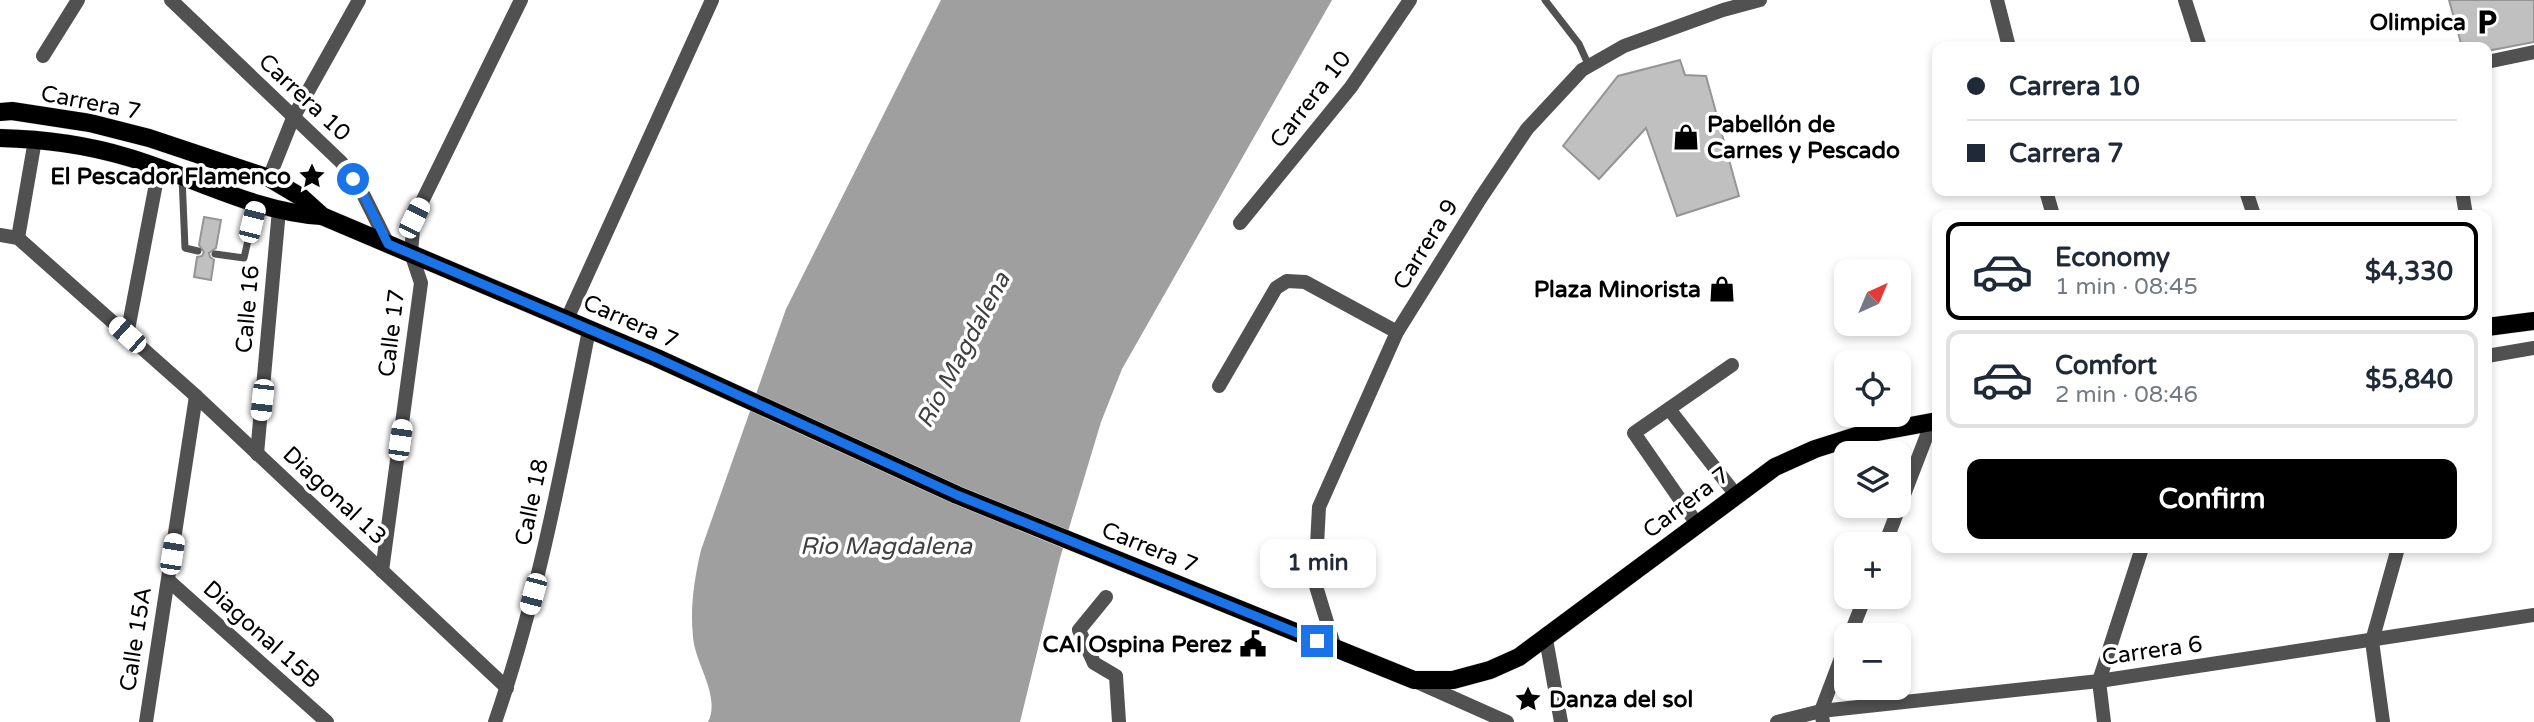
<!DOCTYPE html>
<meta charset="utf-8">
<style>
:root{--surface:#fff;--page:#f6f6f7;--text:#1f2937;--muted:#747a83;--line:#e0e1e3;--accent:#000}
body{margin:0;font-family:"Varela Round",sans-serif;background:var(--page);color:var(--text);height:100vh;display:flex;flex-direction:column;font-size:26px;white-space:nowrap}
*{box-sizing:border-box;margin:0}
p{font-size:23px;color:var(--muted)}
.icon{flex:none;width:38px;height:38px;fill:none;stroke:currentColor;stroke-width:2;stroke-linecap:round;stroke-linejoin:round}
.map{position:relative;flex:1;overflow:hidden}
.details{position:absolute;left:1932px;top:210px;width:560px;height:343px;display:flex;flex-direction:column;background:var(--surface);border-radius:14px;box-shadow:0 4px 10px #0003}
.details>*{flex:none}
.top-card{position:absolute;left:1932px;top:42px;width:560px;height:154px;border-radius:14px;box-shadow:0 4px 10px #0003;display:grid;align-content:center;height:154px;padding:0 35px;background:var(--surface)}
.needle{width:46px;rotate:44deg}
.buttons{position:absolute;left:1834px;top:259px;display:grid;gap:14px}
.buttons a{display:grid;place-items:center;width:77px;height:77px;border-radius:14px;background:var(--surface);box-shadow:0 4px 10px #0003;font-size:35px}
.end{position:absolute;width:32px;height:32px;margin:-16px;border:9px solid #1a73e8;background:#fff;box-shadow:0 0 0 4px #fff}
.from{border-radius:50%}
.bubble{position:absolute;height:49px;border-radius:14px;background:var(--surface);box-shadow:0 4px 10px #0003;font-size:23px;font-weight:700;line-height:49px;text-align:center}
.car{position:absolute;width:21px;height:42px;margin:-21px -10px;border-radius:9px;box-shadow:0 0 5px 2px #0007;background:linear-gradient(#fff 24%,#345 0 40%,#fff 0 76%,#345 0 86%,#fff 0)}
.top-card b{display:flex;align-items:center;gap:24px;height:66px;font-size:26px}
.top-card b+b{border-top:2px solid var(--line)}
.top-card i{width:18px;height:18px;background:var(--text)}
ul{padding:12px 0 0;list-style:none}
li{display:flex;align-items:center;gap:21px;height:98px;margin:0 14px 10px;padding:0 21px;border:4px solid var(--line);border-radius:14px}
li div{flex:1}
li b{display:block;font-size:26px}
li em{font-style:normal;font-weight:700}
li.active{border-color:var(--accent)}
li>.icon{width:63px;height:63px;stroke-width:1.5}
.primary-button{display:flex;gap:14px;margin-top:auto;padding:14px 35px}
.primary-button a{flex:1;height:80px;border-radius:14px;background:var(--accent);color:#fff;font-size:28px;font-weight:700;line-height:80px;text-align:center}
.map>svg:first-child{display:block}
.water{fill:#9f9f9f}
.building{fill:#c0c0c0;stroke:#959595;stroke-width:2}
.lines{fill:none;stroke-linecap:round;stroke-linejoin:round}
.primary-casing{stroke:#dbdbdb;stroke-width:19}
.service{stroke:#515151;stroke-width:7}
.minor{stroke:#515151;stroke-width:14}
.tertiary{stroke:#515151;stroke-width:14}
.primary{stroke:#000;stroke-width:18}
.route{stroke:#1a73e8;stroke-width:9}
.labels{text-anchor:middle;stroke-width:7;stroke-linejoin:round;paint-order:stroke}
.poi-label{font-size:23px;font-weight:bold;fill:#000;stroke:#fff;text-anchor:end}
.street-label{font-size:23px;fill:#000;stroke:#fff}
.water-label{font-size:24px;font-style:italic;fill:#404040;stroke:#fff}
</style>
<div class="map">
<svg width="2534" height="722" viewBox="0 0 2534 722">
<rect width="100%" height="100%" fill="#fff"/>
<path class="water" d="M 941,0 L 1332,0 L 1122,369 L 1101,422 L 1060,558 L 1020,722 L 708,722 C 721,696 695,664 693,637 C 690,607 694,580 701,550 L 786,309 Z"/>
<g class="building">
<polygon points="2449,0 2534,0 2534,42 2487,51 2487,47 2462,47"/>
<polygon points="1680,60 1685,75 1706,76 1739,196 1677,216 1646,128 1599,179 1563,146 1618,76"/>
<polygon points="204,217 221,220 216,248 209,253 210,257 214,260 211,280 194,277 197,257 202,256 204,252 199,245"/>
</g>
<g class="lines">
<g class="primary-casing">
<g id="primary">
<polyline points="0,112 12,111 90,123 149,138 269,178 301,197 322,216 657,358 957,495 1414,680 1453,680 1490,670 1519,657 1775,467 1815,449 1856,436 1937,421"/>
<path d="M 0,138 C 42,139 87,145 127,157 C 192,176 254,212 322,216"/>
<polyline points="2487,327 2534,321"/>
</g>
</g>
<g class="service">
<polyline points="1545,0 1579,44 1589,66"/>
<polyline points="182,177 185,248 198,251"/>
<polyline points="215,254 244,258 256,205"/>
</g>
<g class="minor">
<polyline points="171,0 341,162 364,196 388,244"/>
<polyline points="1997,0 2009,47"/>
<polyline points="2185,0 2200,47"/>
<polyline points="43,56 78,0"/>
<polyline points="2487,62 2534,52"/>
<polyline points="2046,191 2053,215"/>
<polyline points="2246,191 2254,215"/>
<polyline points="2462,191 2466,215"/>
<polyline points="1240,223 1351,87 1410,0"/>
<polyline points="0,235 18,238 196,396 507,688"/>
<polyline points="18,238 35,140"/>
<polyline points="567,319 712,0"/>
<polyline points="127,335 159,168"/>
<polyline points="2487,356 2534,348"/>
<polyline points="1219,386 1276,288 1287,281 1305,282 1397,332"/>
<polyline points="1669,409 1736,495"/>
<polyline points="257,454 279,210"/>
<polyline points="1697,524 1634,433 1732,365"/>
<polyline points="1885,544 1932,422"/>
<polyline points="382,571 421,283 411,253 414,218 521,0"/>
<polyline points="168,580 327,722"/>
<polyline points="1106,597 1079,630 1094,663 1116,676 1119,722"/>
<polyline points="1850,635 1865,597"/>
<polyline points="1546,639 1561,722"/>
<polyline points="1335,648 1315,583 1319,507 1397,332 1480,199 1527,129 1582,70 1624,46 1723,10 1760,0"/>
<polyline points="1415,681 1507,722"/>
<polyline points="146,722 196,396"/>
<path d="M 495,722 C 539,595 563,462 589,330"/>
<polyline points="1777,722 1821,711 2099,681 2534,615"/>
<polyline points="1823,722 1821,711 1846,645"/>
<polyline points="2104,722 2099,681 2142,548"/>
<polyline points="2383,722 2372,641 2398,548"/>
</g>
<polyline class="tertiary" points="269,178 293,118 359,0"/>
<use href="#primary" class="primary"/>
</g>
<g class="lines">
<polyline class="route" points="353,179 364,196 388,244 657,358 957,495 1317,641"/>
</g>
<defs>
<g id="parking-bare" transform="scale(2.1)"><path d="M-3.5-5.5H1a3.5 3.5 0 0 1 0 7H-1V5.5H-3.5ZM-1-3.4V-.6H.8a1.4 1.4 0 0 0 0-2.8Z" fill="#000" stroke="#fff" stroke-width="2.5" paint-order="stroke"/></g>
<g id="shop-bare" transform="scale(2.1)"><path d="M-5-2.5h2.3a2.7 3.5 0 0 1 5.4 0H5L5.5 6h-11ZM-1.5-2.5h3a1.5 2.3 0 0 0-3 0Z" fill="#000" stroke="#fff" stroke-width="2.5" paint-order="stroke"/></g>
<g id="sight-bare" transform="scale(2.1)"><path d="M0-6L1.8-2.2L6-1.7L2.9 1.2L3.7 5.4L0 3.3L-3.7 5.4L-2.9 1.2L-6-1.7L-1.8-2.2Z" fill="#000" stroke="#fff" stroke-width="2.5" paint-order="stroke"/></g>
<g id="civic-bare" transform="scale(2.1)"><path d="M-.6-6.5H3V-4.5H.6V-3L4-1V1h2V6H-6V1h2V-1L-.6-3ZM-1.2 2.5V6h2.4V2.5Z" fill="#000" stroke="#fff" stroke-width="2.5" paint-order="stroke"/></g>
</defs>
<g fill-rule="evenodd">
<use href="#parking-bare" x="2487" y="22"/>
<use href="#shop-bare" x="1686" y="137"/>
<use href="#sight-bare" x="312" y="176"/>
<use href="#shop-bare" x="1722" y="289"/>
<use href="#civic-bare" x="1253" y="644"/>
<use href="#sight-bare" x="1528" y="699"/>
</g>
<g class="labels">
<g class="poi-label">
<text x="2466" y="30">Olimpica</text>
<text x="1707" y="132" text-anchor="start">Pabellón de<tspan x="1707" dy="26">Carnes y Pescado</tspan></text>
<text x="291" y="184">El Pescador Flamenco</text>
<text x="1701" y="297">Plaza Minorista</text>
<text x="1232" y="652">CAI Ospina Perez</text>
<text x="1549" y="707" text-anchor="start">Danza del sol</text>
</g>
<g class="street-label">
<text transform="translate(305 97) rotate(43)" y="8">Carrera 10</text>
<text transform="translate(1310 99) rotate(-52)" y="8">Carrera 10</text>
<text transform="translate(91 102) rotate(11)" y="8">Carrera 7</text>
<text transform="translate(1425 244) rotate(-58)" y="8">Carrera 9</text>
<text transform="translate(247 309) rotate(-85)" y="8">Calle 16</text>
<text transform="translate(631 321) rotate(24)" y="8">Carrera 7</text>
<text transform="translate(391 333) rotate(-83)" y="8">Calle 17</text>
<text transform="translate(335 495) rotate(43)" y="8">Diagonal 13</text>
<text transform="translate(531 502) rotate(-78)" y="8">Calle 18</text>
<text transform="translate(1686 502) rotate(-37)" y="8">Carrera 7</text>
<text transform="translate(1150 547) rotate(22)" y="8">Carrera 7</text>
<text transform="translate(262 634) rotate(42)" y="8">Diagonal 15B</text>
<text transform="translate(135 639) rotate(-81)" y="8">Calle 15A</text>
<text transform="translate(2152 650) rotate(-8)" y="8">Carrera 6</text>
</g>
<g class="water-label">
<text transform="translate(963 350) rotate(-62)" y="8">Río Magdalena</text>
<text x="886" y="554">Rio Magdalena</text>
</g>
</g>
</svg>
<div class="buttons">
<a><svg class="needle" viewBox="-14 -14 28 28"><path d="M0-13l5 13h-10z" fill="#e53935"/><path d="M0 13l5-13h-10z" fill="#747a83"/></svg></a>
<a><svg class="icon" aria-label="locate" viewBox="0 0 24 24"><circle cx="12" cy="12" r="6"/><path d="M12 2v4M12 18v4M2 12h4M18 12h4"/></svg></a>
<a><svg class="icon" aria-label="layers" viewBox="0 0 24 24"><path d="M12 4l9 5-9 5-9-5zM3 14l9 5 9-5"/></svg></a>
<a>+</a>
<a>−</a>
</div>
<i class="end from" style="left:353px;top:179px"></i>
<i class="end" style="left:1317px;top:641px"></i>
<div class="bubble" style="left:1260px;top:539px;width:116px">1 min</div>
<i class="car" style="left:414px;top:218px;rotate:26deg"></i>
<i class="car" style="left:252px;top:222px;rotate:14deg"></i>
<i class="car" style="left:127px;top:335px;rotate:312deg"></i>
<i class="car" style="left:262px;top:400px;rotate:186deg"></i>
<i class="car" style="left:400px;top:440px;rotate:8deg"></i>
<i class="car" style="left:172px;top:554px;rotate:9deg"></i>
<i class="car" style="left:533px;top:594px;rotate:195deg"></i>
<div class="top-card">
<b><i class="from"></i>Carrera 10</b>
<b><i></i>Carrera 7</b>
</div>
<section class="details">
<ul>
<li class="active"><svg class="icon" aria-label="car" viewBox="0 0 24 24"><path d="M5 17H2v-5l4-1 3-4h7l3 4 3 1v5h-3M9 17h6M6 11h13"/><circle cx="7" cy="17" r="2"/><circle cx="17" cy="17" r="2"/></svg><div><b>Economy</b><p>1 min · 08:45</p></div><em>$4,330</em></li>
<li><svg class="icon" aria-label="car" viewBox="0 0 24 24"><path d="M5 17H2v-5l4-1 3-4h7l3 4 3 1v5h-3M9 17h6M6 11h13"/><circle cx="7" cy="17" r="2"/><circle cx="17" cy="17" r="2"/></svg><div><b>Comfort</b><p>2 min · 08:46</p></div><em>$5,840</em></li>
</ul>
<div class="primary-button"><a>Confirm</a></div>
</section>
</div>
